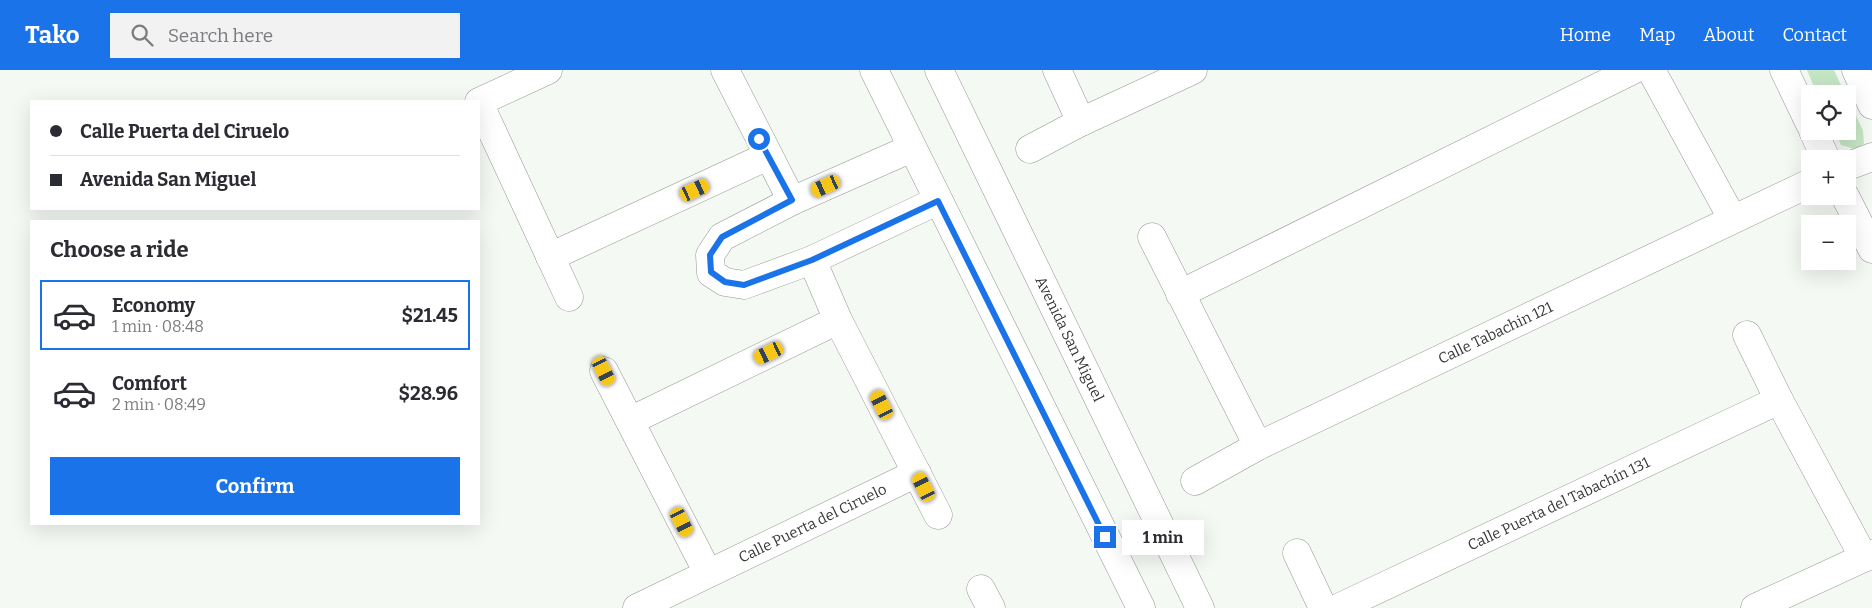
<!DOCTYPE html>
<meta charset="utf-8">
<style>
:root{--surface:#fff;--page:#f2f2f3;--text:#2b2b33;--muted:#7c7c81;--line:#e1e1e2;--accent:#1a73e8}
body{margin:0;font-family:Bitter,serif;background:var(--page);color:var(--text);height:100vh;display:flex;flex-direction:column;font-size:19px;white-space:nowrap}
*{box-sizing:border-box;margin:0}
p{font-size:16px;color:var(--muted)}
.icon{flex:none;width:28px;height:28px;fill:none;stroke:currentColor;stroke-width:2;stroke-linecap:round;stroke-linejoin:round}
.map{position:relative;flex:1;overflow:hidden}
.side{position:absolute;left:30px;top:150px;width:450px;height:305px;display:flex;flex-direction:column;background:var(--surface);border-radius:0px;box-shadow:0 5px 20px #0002}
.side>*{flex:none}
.banner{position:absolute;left:30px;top:30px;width:450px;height:110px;border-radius:0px;box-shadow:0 5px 20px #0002;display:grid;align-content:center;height:110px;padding:0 20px;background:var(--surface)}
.fabs{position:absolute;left:1801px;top:15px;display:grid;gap:10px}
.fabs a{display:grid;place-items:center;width:55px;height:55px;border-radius:0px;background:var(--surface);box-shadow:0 5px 20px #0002;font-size:25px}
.end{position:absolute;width:22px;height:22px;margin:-11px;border:6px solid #1a73e8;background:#fff;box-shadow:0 0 0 2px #fff}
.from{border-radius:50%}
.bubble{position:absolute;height:35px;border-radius:0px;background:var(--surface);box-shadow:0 5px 20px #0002;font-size:16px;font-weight:700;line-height:35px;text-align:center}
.car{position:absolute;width:15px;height:30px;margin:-15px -8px;border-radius:6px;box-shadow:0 0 4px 1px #0007;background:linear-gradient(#f5c518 24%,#345 0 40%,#f5c518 0 76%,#345 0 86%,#f5c518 0)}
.banner b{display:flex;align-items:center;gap:18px;height:48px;font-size:19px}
.banner b+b{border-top:1px solid var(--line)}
.banner i{width:12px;height:12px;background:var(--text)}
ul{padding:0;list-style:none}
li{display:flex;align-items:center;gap:15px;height:70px;margin:0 10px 8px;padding:0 10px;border:2px solid transparent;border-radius:0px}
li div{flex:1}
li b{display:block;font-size:19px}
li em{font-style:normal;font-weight:700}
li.on{border-color:var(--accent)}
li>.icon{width:45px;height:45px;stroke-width:1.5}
h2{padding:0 20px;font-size:22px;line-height:60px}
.button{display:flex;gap:10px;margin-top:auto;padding:10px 20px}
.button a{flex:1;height:58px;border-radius:0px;background:var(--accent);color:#fff;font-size:20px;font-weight:700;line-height:58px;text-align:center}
header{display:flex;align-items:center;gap:30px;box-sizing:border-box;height:70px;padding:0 25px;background:var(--accent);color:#fff}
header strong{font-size:24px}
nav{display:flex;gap:28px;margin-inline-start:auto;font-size:18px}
.search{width:350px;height:45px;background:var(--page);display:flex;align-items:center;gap:12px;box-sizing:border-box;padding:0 18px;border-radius:0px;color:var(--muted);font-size:19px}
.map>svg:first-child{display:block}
.green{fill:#c5e6c5}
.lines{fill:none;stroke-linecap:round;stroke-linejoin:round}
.minor-casing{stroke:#929892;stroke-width:29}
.tertiary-casing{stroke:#929892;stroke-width:29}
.minor{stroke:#fff;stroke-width:28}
.tertiary{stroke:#fff;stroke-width:28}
.route{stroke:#1a73e8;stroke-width:6}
.labels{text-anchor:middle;stroke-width:5;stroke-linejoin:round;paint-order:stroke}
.street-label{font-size:15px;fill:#373937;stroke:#fff}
</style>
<header>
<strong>Tako</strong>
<div class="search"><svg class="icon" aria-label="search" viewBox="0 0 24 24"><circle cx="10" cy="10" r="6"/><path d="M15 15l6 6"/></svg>Search here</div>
<nav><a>Home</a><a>Map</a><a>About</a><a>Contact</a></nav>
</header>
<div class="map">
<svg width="1872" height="538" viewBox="0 0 1872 538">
<rect width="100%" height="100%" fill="#f4faf3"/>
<g class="green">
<polygon points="1807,0 1834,0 1845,24 1817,24"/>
<polygon points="1848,28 1863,61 1864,74 1855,79 1841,75 1835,61 1848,61"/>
</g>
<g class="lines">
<g class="minor-casing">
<g id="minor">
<polyline points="725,0 792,131"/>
<polyline points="1057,0 1081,52"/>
<polyline points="1651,0 1732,148"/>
<polyline points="1784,0 1810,54"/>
<polyline points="1856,0 1872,35"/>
<polyline points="479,32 548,0"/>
<polyline points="479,33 569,227"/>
<polyline points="1813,61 1826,89"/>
<polyline points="912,78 792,131 722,167 710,185 711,203 725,212 744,215 812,190 937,131"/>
<polyline points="1030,79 1081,52 1193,0"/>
<polyline points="1848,96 1872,87"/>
<polyline points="1845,126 1872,179"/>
<polyline points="1152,167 1258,376"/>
<polyline points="550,187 768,86"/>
<polyline points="812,190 838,250 938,445"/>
<polyline points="1180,224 1633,0"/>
<polyline points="1747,265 1779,330 1864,488"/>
<polyline points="604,301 708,503"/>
<polyline points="630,351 838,250"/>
<path id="s1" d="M 1195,411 L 1258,376 L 1810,113"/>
<polyline points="1297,483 1323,538"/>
<polyline points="981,519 991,538"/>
<path id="s2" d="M 637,538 L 917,403"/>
<path id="s3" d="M 1338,538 L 1779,330"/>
<polyline points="1755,538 1872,484"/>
</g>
</g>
<g class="tertiary-casing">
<g id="tertiary">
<polyline points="874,0 1141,538"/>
<path id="s4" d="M 939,0 L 1200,538"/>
</g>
</g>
<use href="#minor" class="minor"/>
<use href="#tertiary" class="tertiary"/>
</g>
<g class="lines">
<polyline class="route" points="759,69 792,130 722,167 710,185 711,202 725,212 744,215 812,190 938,131 1105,467"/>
</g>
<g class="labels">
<g class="street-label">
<text dy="5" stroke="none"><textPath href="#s1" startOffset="335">Calle Tabachin 121</textPath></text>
<text dy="5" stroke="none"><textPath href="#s4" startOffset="299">Avenida San Miguel</textPath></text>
<text dy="5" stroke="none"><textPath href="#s3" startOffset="244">Calle Puerta del Tabachín 131</textPath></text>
<text dy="5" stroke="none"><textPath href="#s2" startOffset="195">Calle Puerta del Ciruelo</textPath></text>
</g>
</g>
</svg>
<div class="fabs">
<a><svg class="icon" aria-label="locate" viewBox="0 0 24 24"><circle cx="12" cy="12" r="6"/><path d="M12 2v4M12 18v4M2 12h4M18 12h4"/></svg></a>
<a>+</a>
<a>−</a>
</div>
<i class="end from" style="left:759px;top:69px"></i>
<i class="end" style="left:1105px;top:467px"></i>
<div class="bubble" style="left:1122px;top:450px;width:82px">1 min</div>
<i class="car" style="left:826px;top:116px;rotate:246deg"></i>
<i class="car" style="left:695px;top:120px;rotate:65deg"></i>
<i class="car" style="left:769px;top:283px;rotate:244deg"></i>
<i class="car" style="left:604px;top:301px;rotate:153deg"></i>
<i class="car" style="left:882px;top:335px;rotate:333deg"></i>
<i class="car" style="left:924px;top:417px;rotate:333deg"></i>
<i class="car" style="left:682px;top:452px;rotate:153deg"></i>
<div class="banner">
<b><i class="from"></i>Calle Puerta del Ciruelo</b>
<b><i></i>Avenida San Miguel</b>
</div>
<section class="side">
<h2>Choose a ride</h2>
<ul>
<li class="on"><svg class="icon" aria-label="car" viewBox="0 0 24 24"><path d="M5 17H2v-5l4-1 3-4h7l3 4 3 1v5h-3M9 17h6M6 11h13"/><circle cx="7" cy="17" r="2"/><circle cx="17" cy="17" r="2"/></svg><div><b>Economy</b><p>1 min · 08:48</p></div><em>$21.45</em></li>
<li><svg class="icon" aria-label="car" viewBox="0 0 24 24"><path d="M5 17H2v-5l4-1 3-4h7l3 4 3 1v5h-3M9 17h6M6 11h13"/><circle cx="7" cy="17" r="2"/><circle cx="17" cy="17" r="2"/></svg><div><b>Comfort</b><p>2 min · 08:49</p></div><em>$28.96</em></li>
</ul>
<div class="button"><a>Confirm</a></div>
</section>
</div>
